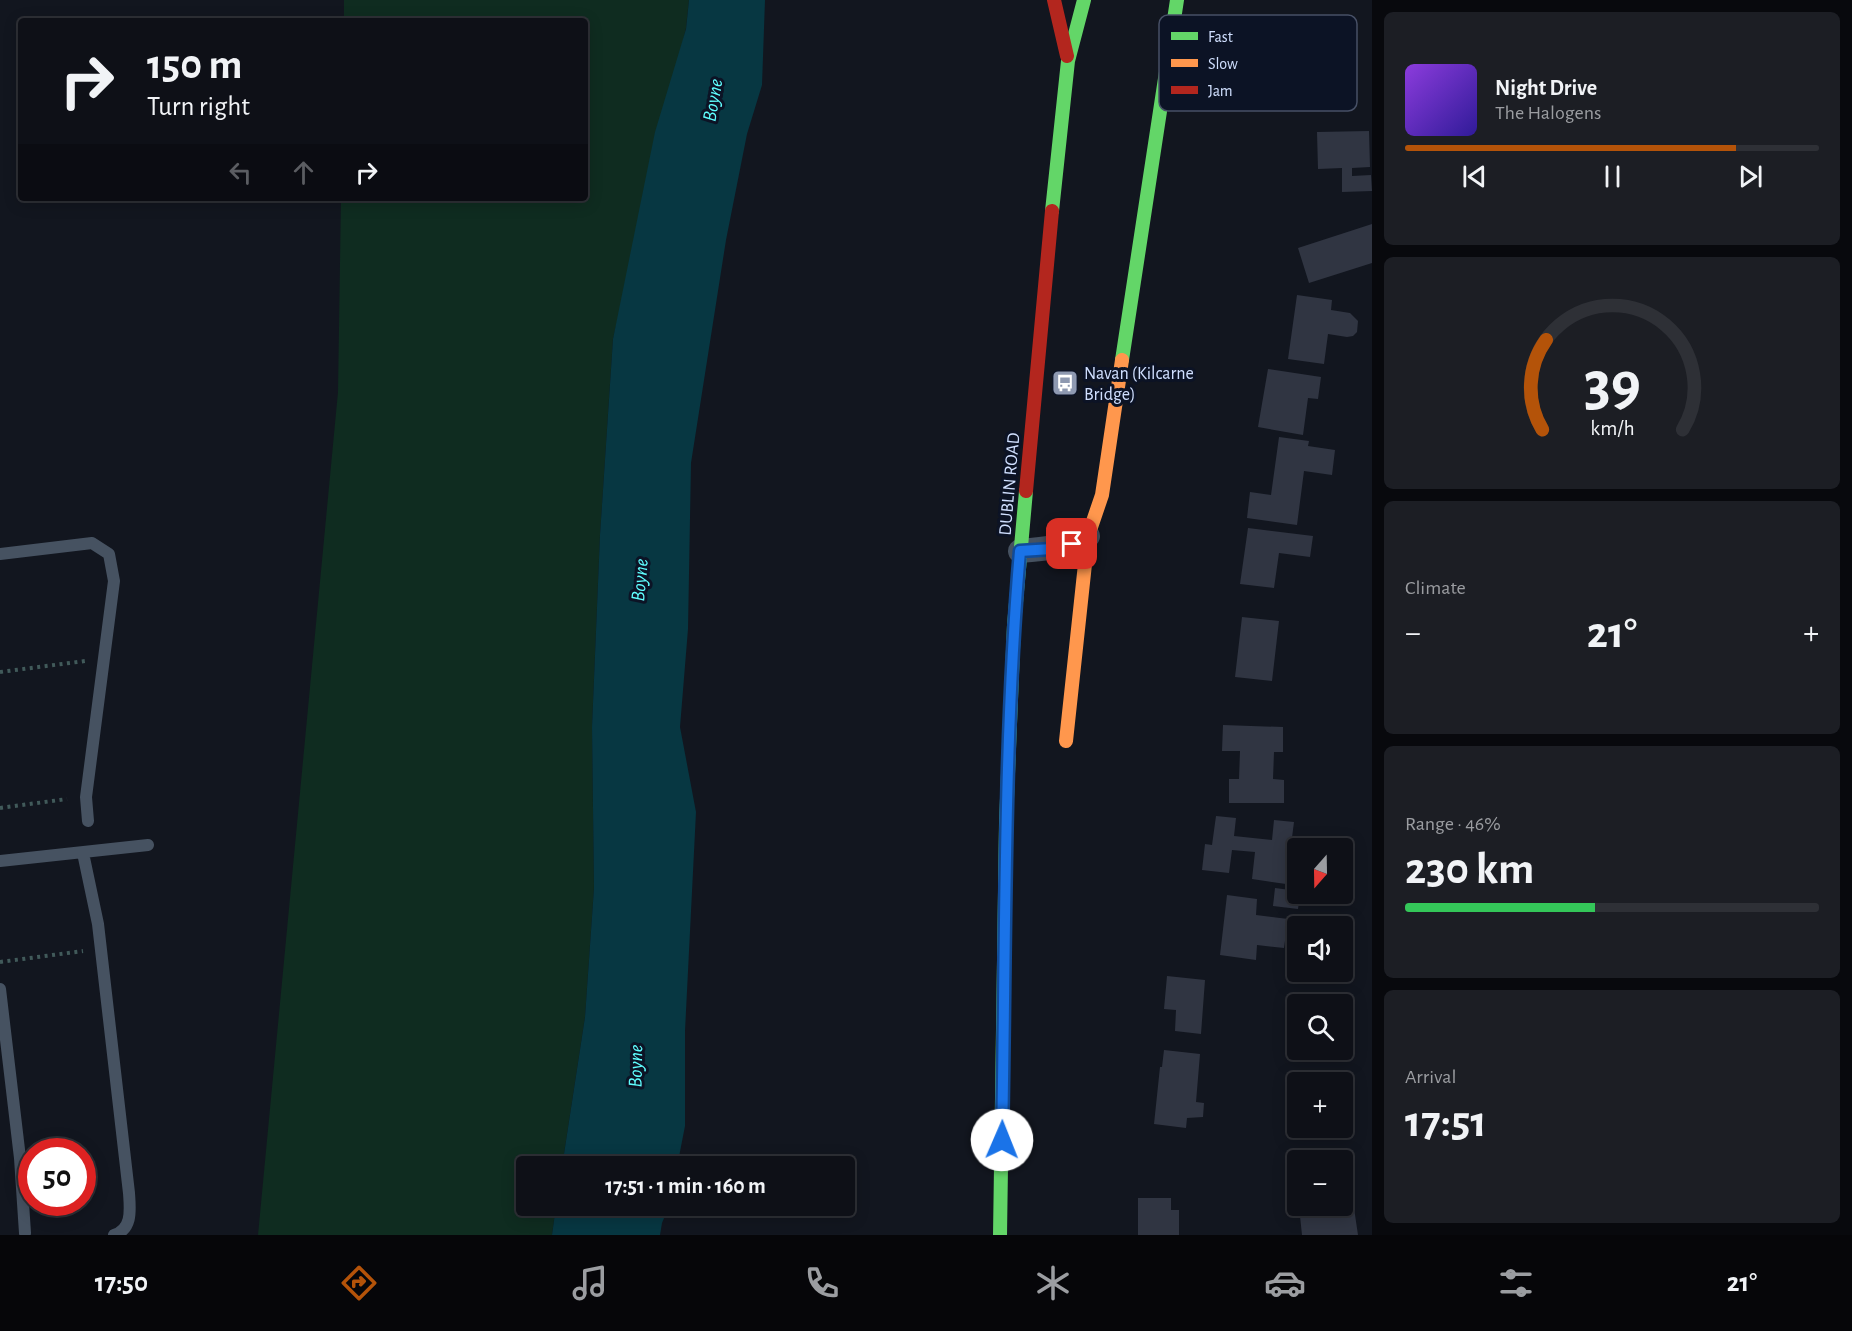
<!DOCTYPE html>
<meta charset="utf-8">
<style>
body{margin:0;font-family:"Alegreya Sans",sans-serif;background:#1c1e24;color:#f1f3f6;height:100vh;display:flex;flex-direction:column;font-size:22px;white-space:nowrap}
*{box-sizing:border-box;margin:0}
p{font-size:20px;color:#9b9da1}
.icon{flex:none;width:33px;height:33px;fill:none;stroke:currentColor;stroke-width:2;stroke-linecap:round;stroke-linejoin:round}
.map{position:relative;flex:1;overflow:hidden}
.panel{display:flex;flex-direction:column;gap:12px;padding:12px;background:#08090d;width:480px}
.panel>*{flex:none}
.banner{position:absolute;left:18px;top:18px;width:570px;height:183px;border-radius:6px;box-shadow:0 3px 15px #0003,0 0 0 2px #2e3036;background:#0e1017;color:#f1f3f6;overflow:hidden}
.needle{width:39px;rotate:200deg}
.controls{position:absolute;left:1287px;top:838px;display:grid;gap:12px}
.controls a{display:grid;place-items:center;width:66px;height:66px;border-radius:6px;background:#0e1017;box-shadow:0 3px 15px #0003,0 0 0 2px #2e3036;font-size:30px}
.speed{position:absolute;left:18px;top:1138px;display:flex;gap:12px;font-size:30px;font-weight:700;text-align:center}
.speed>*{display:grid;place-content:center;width:78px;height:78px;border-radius:50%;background:#0e1017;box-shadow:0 3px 15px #0003,0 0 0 2px #2e3036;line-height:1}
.speed .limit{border:9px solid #d22;background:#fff;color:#111}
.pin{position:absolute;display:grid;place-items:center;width:51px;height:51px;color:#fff;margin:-26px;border-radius:12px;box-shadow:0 3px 9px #0006}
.me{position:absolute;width:66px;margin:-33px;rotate:1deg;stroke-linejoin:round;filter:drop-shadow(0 0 4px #0008)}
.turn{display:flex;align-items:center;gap:21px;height:126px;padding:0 30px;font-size:27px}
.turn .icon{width:78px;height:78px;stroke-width:2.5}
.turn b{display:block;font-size:42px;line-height:51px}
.lanes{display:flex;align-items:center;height:57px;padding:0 30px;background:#0003;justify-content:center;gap:30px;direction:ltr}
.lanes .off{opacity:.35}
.big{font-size:45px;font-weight:700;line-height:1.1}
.panel .widget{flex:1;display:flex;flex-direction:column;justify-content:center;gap:9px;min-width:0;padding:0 21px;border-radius:9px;background:#1c1e24}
.panel .dial{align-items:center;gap:0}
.dial svg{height:156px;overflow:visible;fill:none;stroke:#2e3036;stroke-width:7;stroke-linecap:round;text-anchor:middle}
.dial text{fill:#f1f3f6;stroke:none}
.song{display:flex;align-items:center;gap:18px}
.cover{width:72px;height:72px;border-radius:9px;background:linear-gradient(135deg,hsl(270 70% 55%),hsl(250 70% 35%))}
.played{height:6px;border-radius:3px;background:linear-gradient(90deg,#b45309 80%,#2e3036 80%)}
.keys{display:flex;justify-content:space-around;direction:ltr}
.heat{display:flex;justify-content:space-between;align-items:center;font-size:33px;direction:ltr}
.charge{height:9px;border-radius:4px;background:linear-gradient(90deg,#34c759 46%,#2e3036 0)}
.trip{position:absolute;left:516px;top:1156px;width:339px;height:60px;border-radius:6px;background:#0e1017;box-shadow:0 3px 15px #0003,0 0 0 2px #2e3036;font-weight:700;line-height:60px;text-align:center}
.menu{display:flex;height:96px;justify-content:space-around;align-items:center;background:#060609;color:#9b9da1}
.menu .icon{width:42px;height:42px}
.menu .active{color:#b45309}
.menu b{font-size:27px;color:#f1f3f6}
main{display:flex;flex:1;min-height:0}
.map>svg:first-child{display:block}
</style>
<main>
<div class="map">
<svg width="1372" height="1235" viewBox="0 0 1372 1235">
<rect width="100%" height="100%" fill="#12161f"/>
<path fill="#0f2c20" d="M344,0H689L686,28L613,339L600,535L592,727L594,888L585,1017L562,1167H526V1206H556L552,1235H258L338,392L341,198H585V21H344Z"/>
<path fill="#073742" d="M689,0H765L762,85L747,134L726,240L691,463L688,629L680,727L696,812L685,1031V1126L677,1167H562L585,1017L594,888L592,727L600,535L613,339L655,132L686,29Z
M556,1206H669L662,1223L660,1235H552Z"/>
<path fill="#303542" d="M1369,131L1370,167L1352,168V176L1371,175L1372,191L1342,192V168L1318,169L1317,132Z
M1372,224V263L1309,283L1298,248Z
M1297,295L1332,300L1331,310L1350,313L1358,321L1357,332L1353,336L1347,337L1328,334L1324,364L1288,359Z
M1268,369L1321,377L1318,399L1308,398L1303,435L1258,427Z
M1279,437L1309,441L1308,446L1335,450L1332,475L1304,471L1297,525L1247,518L1250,492L1271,495Z
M1248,528L1313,536L1310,557L1279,553L1274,588L1240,584Z
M1242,617L1279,621L1272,681L1235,677Z
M1223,725L1283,727V752H1274L1273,779L1284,780V803H1229V779H1239L1240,751H1222Z
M1216,816L1236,818L1234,836L1272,840L1274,820L1294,822L1286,884L1252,879L1255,852L1232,850L1229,873L1202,870L1205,844L1212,845Z
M1275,888L1298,891V894H1300L1298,909L1273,906Z
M1227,895L1257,899L1256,915L1288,919L1284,948L1257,945L1256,960L1220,955Z
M1167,976L1205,980L1201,1034L1175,1031L1176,1010L1164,1009Z
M1164,1050L1200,1054L1196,1102L1204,1103L1203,1117L1187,1118L1186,1128L1154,1124L1160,1067H1162Z
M1138,1198H1171V1210H1179V1235H1138Z
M1354,1208L1358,1235H1302L1300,1216Z"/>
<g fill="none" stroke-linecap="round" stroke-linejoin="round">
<path stroke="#415a5a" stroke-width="4" stroke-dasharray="3 4.5" stroke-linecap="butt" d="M0,672L85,661
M0,808L67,799
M0,962L83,951"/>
<path stroke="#465261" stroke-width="12" d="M0,554L92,543L109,554L114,581L86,797L88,821
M83,853L98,924L129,1193C130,1209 133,1229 114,1235
M0,861L148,845
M0,989L20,1158L25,1233"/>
<path stroke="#465261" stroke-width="24" d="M1020,551C1045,549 1066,547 1088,536"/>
<path stroke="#63d668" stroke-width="14" d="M1052,211L1068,61L1084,0
M1122,360L1177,0
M1000,1235L1006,823L1014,625L1026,491"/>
<path stroke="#ff974d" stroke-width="14" d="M1066,741L1088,536L1102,495L1122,360"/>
<path stroke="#b3261e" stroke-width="14" d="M1054,0L1067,56
M1026,491L1052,211"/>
</g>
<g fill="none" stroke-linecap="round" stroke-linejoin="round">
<defs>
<path id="route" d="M1002,1140C1006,944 1003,747 1020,551L1052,549L1072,544"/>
</defs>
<use href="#route" stroke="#114b97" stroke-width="15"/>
<use href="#route" stroke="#1a73e8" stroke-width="10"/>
</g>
<defs>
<symbol id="bus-square" viewBox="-11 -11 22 22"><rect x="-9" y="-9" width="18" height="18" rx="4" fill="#8e99b1" stroke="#0c1325"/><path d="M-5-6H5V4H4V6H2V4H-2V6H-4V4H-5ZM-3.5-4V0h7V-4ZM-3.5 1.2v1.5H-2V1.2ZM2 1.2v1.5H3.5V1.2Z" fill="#fff"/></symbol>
</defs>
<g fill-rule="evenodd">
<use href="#bus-square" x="1050" y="368" width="30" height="30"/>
</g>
<g text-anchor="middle" stroke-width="6" stroke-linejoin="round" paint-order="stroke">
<g font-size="18" fill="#d1e0ff" stroke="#0c1325" text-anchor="start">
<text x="1084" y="379">Navan (Kilcarne<tspan x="1084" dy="21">Bridge)</tspan></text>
</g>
<g font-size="18" fill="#d1e0ff" stroke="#0c1325">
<text transform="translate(1009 484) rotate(-85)" y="6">DUBLIN ROAD</text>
</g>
<g font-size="20" font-style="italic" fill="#5ffeff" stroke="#0c1325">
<text transform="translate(712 100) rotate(-80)" y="7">Boyne</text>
<text transform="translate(639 580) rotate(-85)" y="7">Boyne</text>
<text transform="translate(635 1066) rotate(-89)" y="7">Boyne</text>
</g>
</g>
<rect x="1159" y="15" width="198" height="96" rx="9" fill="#0c1325" stroke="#475066" stroke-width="1.5"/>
<rect x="1171" y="32" width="27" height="8" fill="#63d668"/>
<rect x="1171" y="59" width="27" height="8" fill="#ff974d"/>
<rect x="1171" y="86" width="27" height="8" fill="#b3261e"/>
<g font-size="16" fill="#d1e0ff">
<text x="1208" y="42">Fast</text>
<text x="1208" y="69">Slow</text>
<text x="1208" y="96">Jam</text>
</g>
</svg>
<div class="controls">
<a><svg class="needle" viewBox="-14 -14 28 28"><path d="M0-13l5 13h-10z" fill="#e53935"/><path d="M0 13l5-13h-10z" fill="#9b9da1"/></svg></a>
<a><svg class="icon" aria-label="sound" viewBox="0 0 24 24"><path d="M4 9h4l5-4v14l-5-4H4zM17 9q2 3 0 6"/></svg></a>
<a><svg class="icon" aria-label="search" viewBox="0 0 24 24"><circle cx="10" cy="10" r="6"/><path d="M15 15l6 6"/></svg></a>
<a>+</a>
<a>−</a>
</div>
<div class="speed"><div class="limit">50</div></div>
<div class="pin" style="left:1072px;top:544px;background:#d93025"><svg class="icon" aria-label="arrive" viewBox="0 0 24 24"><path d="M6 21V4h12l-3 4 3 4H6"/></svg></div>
<svg class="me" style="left:1002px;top:1140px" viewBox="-20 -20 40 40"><circle r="19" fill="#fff"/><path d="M0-13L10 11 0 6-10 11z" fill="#1a73e8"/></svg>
<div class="trip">17:51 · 1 min · 160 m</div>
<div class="banner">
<div class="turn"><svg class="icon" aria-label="right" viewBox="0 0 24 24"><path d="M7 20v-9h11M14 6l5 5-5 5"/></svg><div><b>150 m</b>Turn right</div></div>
<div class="lanes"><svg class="icon off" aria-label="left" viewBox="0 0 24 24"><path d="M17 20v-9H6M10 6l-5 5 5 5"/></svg><svg class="icon off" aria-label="ahead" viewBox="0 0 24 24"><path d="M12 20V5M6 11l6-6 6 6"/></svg><svg class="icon" aria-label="right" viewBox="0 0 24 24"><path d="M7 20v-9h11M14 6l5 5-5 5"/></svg></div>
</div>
</div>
<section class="panel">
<div class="widget">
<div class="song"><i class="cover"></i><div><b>Night Drive</b><p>The Halogens</p></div></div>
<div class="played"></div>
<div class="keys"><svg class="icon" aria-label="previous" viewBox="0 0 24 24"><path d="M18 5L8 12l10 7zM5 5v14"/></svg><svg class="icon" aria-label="pause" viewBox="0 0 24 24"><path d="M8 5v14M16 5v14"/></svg><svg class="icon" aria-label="next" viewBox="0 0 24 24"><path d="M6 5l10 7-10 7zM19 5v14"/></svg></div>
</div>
<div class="widget dial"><svg viewBox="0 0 100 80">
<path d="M14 69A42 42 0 1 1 86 69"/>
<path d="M14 69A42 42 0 0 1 16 23" stroke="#b45309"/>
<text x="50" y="56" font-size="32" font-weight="700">39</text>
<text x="50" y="72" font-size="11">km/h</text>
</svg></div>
<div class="widget"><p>Climate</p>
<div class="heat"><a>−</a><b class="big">21°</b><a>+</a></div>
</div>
<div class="widget"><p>Range · 46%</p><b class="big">230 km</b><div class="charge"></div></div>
<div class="widget"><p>Arrival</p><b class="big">17:51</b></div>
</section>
</main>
<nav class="menu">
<b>17:50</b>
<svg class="icon active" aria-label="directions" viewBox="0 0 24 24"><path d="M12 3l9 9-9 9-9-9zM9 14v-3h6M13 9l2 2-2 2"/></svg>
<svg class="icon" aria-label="music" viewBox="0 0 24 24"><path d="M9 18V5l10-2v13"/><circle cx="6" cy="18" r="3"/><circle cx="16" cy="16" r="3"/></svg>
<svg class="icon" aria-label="phone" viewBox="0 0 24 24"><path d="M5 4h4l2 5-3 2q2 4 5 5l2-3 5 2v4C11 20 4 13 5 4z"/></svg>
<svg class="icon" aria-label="climate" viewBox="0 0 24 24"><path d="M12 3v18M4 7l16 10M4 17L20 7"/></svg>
<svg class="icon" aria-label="car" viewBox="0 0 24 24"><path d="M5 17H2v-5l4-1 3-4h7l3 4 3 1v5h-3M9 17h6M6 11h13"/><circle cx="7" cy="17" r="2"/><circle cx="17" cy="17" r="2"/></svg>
<svg class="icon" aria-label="filters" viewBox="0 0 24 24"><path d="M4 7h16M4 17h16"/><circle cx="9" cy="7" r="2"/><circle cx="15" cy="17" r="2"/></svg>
<b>21°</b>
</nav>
